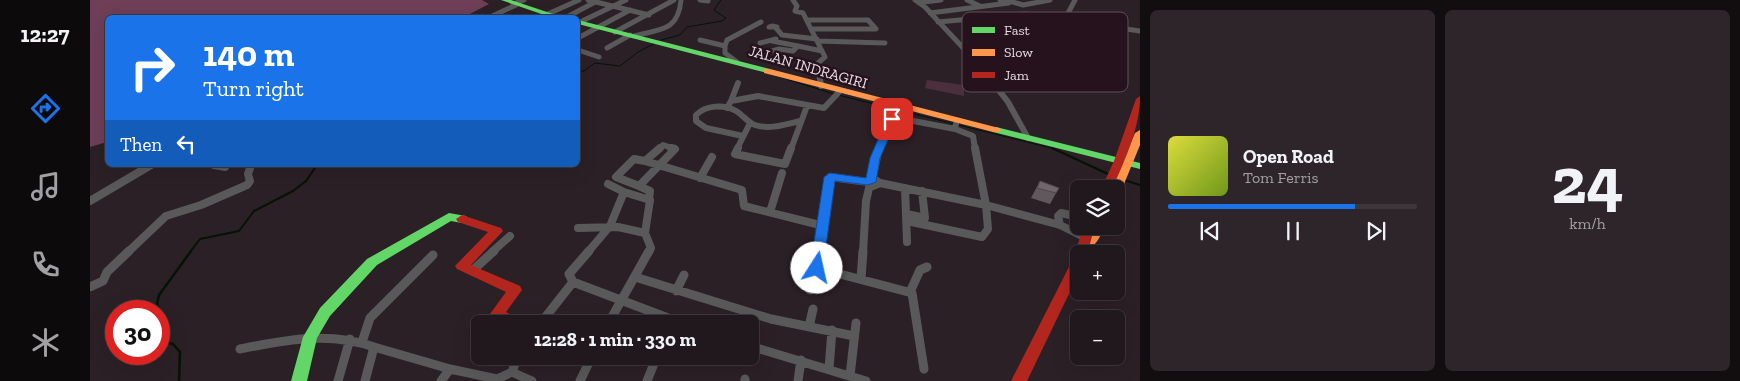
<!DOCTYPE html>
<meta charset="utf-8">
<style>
body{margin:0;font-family:"Zilla Slab",serif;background:#2d2529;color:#f1f3f6;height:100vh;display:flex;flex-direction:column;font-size:19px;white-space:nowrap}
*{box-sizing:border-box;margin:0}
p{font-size:16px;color:#a2a0a3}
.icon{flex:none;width:28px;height:28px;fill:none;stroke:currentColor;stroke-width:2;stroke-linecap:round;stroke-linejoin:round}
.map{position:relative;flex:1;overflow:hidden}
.sheet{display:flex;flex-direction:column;gap:10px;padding:10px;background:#120d0f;width:600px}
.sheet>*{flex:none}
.hud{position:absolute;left:15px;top:15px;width:475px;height:152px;border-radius:8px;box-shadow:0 5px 20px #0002,0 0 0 1px #3d373b;background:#1a73e8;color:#fff;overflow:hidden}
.controls{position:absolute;left:980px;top:180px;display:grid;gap:10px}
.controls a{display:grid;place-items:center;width:55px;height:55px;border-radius:8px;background:#20181c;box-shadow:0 5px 20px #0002,0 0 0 1px #3d373b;font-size:25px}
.speed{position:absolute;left:15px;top:300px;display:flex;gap:10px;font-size:25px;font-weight:700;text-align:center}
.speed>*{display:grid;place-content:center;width:65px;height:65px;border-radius:50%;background:#20181c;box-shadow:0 5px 20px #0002,0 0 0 1px #3d373b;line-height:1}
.speed .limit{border:8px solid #d22;background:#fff;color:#111}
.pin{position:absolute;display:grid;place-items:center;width:42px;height:42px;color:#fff;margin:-21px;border-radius:10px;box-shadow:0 2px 8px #0006}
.me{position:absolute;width:55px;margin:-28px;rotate:10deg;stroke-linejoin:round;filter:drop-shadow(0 0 4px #0008)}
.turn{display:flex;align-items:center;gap:18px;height:105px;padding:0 15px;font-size:22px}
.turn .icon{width:65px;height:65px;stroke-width:2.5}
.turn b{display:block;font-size:35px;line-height:42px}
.then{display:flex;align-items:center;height:48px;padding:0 15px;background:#0003;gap:10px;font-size:19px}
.sheet .tile{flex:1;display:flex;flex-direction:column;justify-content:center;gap:8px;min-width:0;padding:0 18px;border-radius:8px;background:#2d2529}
.sheet .dial{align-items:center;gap:0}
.dial b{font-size:65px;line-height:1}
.song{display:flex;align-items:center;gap:15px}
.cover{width:60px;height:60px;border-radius:8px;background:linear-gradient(135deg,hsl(60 70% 55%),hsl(80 70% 35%))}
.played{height:5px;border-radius:2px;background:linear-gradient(90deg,#1a73e8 75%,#3d373b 75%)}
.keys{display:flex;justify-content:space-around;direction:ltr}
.sheet .tiles{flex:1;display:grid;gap:10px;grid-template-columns:repeat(2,1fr)}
.trip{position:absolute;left:381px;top:315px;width:288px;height:50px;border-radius:8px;background:#20181c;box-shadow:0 5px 20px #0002,0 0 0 1px #3d373b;font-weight:700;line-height:50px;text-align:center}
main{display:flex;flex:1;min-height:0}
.menu{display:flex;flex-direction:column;width:90px;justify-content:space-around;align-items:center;background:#0d0a0b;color:#a2a0a3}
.menu .icon{width:35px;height:35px}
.menu .on{color:#1a73e8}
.menu b{font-size:22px;color:#f1f3f6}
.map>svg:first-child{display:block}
</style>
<main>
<nav class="menu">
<b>12:27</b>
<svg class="icon on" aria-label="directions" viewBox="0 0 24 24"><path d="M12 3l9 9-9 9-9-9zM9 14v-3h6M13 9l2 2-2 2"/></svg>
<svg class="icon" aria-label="music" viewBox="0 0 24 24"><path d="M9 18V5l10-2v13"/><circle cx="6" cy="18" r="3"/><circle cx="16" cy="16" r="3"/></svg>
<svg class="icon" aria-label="phone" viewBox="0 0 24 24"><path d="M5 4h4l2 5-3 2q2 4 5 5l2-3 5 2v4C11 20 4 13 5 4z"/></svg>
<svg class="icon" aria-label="climate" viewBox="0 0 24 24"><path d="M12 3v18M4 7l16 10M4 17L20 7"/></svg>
</nav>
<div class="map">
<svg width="1050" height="381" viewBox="0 0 1050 381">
<rect width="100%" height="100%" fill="#2b2026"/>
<path fill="#4b2f3d" d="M837,80L874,85V96L835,88Z"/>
<path fill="#6e3f57" d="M0,0H392L399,4L372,18H18L17,142L0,147Z"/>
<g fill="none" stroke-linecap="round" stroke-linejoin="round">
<path stroke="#041305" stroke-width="1" d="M571,40L590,35L597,27L632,21L636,18L624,10L631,0
M667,70L744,94
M488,71H494L505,63L530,66L548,52L567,42
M748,95L965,149"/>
<path stroke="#041305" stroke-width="2" d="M962,148L1018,174
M1034,180L1050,185
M100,252L110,239L149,231L164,211L203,191L216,181L227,165"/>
<path stroke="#041305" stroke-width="2.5" d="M69,328L74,319L67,304L69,295L101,251
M69,340L83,344L90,352L89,381"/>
<path stroke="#5a5959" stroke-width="5" d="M498,0L559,15
M610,0L618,1
M703,0L707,6L705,11L713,13L735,57L728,63V66
M825,0L835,7L890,66
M829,0L833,2L851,0
M877,0L890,6
M916,0L933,5L960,0
M423,4L434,0
M840,13L919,3L910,0
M973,17L971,16L977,15L985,0
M398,18L426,5
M449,18L489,0
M475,18L507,1
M717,20H778L786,29H722
M848,22L935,14L1050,31
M488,23L536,0
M682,26L687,27H679Z
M686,28L692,35L727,39
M525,32L584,0
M544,36C570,29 588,32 591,0
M488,38L540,10
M610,40L635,46V53L647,62
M728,41L795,43
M670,43L686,39
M635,46L637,40L671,22
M708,46L732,51
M517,48L540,35
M488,50L509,57
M671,54L689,49L703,51L708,46L682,41"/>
<path stroke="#5a5959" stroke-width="6" d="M728,65L731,86
M889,65L918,102L938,138
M641,101L648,83
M637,108L641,101L668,96L734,108L750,91
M865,129L883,136L885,149
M653,136L616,128L606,121V115C616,105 634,104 646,111C653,115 657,122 665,125C680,130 696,124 711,121
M569,149L573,145L585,149
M647,149L660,123
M701,149L717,106
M789,149L800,120L813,119L865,129L866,124"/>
<path stroke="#5a5959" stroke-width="8" d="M570,148L555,161L544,159L526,177L549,186L585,149L581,148
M648,148L645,154L695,164L701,148
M555,161L652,190L654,206L734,226L740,177L778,182
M124,165L135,167
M610,178L622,157
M782,179L789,148
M785,180L790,183L783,186L778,182Z
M790,183L896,205L885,148
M518,184L534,192L560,200L555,233L561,248L559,252
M549,186L560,191L559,199
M815,188L817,242
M0,201L61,165
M680,212L692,173
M817,214L835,218L832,191
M817,221L892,237L898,229L896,205L970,225L994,237
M970,225L968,216L971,213L989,217
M488,228L528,227L555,233
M38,252L76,216L111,205L157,185L160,181L158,174L161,165
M402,252L420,236
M498,252L520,226L534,192
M730,252L734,226
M773,252L776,201L780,184"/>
<path stroke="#5a5959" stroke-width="9" d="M730,251L727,268L822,293L834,369
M382,271L404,251
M545,277L681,319L764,336
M771,279L773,251
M483,282L479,274L499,251
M0,287L13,281L17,272L39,251
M720,290L727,268
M586,291L594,275
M820,292L830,270L837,267
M450,324L483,282L594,324
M518,324L559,251
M719,327L723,309
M272,342L280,318L343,255
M660,346L776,381
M150,349C196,340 239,331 284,347
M428,356L422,372L442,381
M739,369L742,330
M760,376L766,323
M655,379V381
M248,381L260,339
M275,381L284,347L360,369L407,379L422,372
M351,381L360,369
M490,381L502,356
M557,381L567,356
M708,381L711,360"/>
<path fill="#63d668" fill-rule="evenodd" d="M411,0H421L475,18H463Z
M488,20L680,69L681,71L677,73L488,24Z
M906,127L1050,163V169L903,132L901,130L903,128Z
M359,213L376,216L378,219L372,223L361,221L287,265L240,316L227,338L217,381H201L213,337L230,308L277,259Z"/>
<path fill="#ff974d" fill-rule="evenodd" d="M674,69H680L909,128L911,130L909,132H903L674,73Z
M1050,130V145L1032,189L1026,192V189H1021L1045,133Z
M1003,226H1015C1010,236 1005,252 991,248L989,245L997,237Z"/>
<path fill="#b3261e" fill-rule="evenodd" d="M1050,96C1050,128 1035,160 1022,189H1011L1024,161L1046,99Z
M372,215L411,228L413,231L381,265L430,286L432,290L416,312L431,320L433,324C421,324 406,326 400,314L416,292L367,269L365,266L398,232L368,222L366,219Z
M993,226H1005L997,254H989V273L937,381H921L985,255Z"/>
</g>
<path fill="#60585c" d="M990,68L1032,77L1022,92L996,85L998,82L985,77Z
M950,181L969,188L960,204L941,198Z"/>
<path fill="#4e474b" d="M1032,77L1027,86L1022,92L1027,83Z"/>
<path fill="#70666b" stroke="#4e474b" d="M950,181L969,188L966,193L947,188Z"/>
<path fill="#1a73e8" stroke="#114b97" d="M802,116L807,119L790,158L786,182L778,185L745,181L733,268L727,273L722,271L720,268L734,177L740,173L776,178L780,158L797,119Z"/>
<g text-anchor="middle" stroke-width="5" stroke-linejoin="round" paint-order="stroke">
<g font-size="15" fill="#e9dbe1" stroke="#26121c">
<text transform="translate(718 67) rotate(16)" y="5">JALAN INDRAGIRI</text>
</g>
</g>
<rect x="872" y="12" width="166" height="80" rx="8" fill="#26121c" stroke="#604e57" stroke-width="1"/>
<rect x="882" y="27" width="23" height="6" fill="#63d668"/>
<rect x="882" y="49" width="23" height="7" fill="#ff974d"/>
<rect x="882" y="72" width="23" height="6" fill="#b3261e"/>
<g font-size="14" fill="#e9dbe1">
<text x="914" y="35">Fast</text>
<text x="914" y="57">Slow</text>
<text x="914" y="80">Jam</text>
</g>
</svg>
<div class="controls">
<a><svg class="icon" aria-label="layers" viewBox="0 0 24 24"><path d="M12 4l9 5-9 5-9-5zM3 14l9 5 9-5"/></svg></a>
<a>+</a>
<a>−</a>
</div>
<div class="speed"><div class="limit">30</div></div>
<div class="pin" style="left:802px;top:119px;background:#d93025"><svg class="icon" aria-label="arrive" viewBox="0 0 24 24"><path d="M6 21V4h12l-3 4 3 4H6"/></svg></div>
<svg class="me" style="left:727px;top:268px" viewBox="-20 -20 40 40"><circle r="19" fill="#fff"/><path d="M0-13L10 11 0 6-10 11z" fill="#1a73e8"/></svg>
<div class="trip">12:28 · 1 min · 330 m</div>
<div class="hud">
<div class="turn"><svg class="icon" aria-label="right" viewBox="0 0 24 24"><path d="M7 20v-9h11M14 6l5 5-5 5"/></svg><div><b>140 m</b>Turn right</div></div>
<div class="then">Then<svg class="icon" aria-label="left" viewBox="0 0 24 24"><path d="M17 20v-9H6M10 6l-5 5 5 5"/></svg></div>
</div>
</div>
<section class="sheet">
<div class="tiles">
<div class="tile">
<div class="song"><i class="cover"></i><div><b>Open Road</b><p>Tom Ferris</p></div></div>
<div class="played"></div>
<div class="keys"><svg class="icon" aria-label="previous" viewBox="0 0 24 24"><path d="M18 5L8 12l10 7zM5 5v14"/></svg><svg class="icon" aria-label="pause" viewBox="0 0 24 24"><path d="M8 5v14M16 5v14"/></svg><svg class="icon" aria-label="next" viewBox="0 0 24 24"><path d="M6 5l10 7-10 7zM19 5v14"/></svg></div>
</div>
<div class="tile dial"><b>24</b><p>km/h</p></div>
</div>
</section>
</main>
